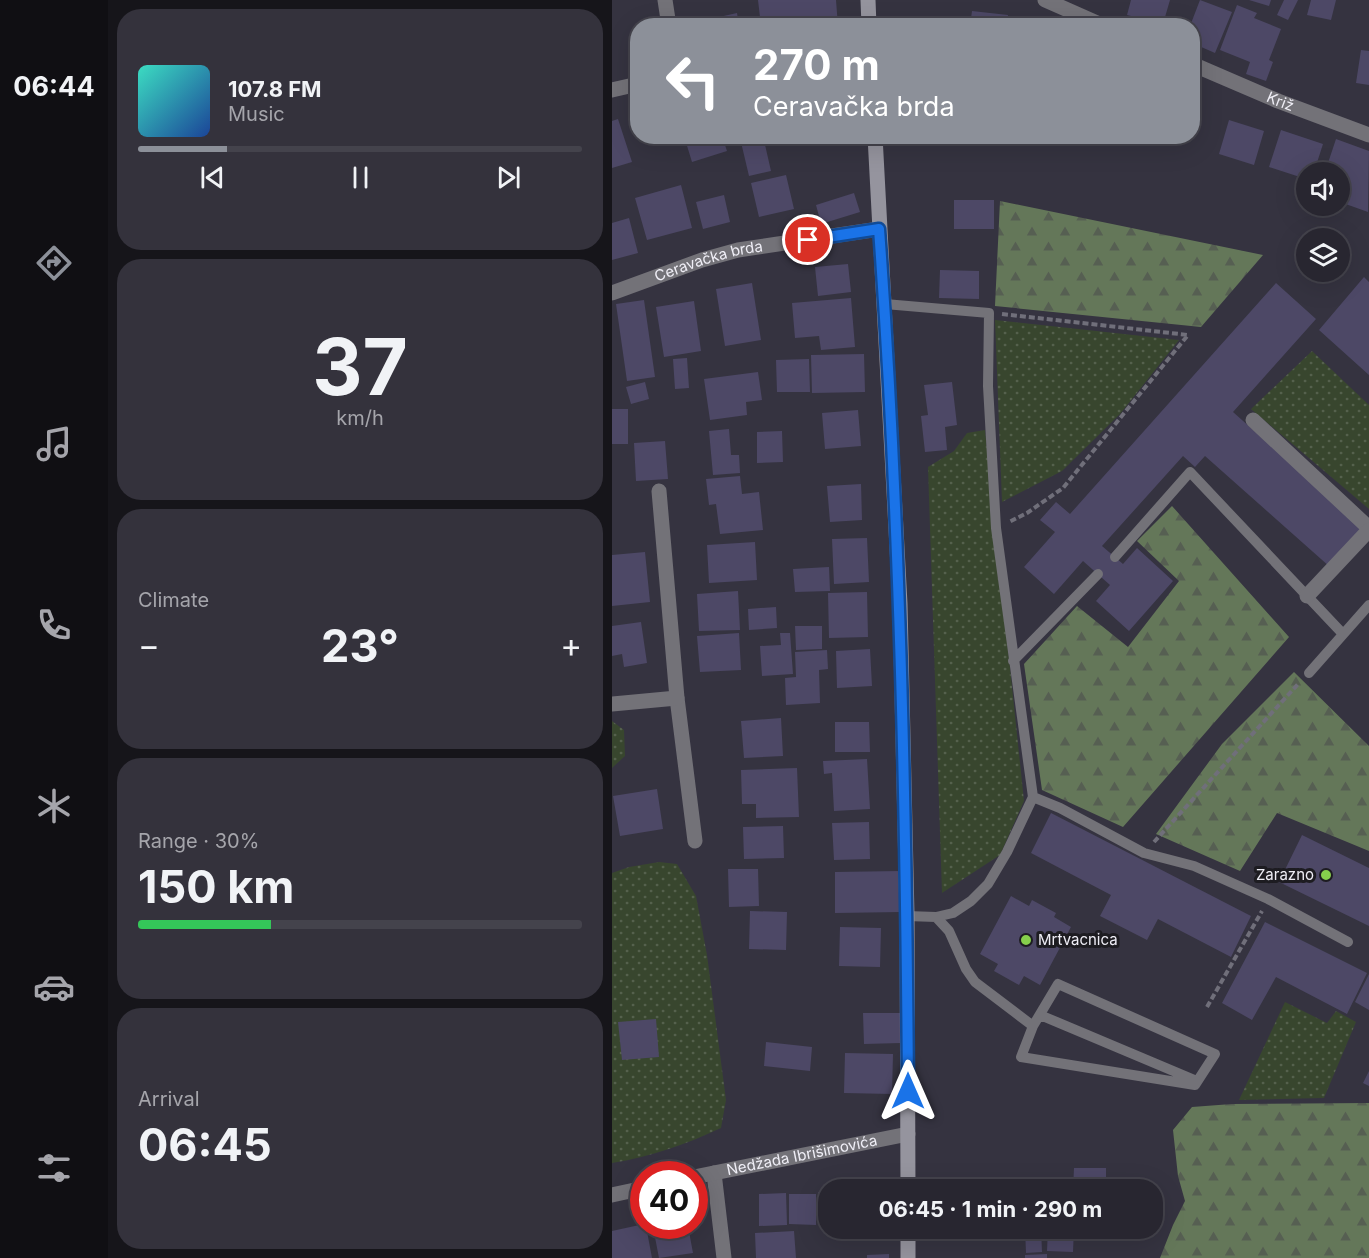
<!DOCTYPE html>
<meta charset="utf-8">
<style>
body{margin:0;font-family:Inter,sans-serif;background:#34323c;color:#f1f3f6;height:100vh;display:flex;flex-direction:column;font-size:22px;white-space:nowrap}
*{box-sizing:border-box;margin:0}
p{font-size:20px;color:#a5a5ab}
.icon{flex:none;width:33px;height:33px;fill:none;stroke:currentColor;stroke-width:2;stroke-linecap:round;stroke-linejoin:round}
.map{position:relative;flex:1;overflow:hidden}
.drawer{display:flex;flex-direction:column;gap:9px;padding:9px;background:#16151a;width:504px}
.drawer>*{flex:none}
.banner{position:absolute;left:18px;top:18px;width:570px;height:126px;border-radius:24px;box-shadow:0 6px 24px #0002,0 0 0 2px #44434c;background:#8c9099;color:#fff;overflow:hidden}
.tools{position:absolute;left:684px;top:162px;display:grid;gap:12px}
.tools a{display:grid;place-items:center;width:54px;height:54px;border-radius:50%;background:#282630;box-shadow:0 6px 24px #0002,0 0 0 2px #44434c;font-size:30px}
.speed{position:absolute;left:18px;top:1161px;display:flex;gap:12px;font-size:30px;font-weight:700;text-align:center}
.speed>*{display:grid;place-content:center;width:78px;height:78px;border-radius:50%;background:#282630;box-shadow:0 6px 24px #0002,0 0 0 2px #44434c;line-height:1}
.speed .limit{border:9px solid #d22;background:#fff;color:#111}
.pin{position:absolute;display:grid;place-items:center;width:51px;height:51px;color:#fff;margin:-26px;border:3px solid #fff;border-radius:50%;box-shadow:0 2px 6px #0007}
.me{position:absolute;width:66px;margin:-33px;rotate:0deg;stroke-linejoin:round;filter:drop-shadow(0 0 4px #0008)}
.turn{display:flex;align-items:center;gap:21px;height:126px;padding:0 24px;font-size:27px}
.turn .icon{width:78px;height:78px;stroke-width:2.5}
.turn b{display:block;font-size:42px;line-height:51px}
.big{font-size:45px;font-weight:700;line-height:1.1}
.drawer .tile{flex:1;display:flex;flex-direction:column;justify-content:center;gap:9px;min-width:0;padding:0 21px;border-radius:24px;background:#34323c}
.drawer .dial{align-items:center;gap:0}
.dial b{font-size:78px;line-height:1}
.song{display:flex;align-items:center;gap:18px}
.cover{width:72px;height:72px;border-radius:9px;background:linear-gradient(135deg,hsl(170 70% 55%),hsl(220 70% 35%))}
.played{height:6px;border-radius:3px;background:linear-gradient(90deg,#8c9099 20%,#44434c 20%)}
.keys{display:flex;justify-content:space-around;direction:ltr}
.heat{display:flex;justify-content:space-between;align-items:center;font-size:33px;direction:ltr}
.charge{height:9px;border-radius:4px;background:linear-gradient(90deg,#34c759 30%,#44434c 0)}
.trip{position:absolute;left:206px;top:1179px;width:345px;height:60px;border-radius:24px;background:#282630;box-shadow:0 6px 24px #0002,0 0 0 2px #44434c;font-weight:700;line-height:60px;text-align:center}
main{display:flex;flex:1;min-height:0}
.dock{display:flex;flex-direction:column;width:108px;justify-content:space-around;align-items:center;background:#100f13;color:#a5a5ab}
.dock .icon{width:42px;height:42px}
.dock .active{color:#8c9099}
.dock b{font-size:27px;color:#f1f3f6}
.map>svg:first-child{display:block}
</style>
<main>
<nav class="dock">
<b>06:44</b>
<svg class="icon active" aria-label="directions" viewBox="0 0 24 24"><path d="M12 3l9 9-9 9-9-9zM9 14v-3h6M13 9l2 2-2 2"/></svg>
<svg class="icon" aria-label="music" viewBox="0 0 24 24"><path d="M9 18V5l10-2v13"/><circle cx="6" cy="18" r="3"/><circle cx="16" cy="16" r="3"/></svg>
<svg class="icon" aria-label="phone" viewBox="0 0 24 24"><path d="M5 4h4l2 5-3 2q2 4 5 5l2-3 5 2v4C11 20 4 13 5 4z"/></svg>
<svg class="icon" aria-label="climate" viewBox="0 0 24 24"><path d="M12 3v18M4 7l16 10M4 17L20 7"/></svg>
<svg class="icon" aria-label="car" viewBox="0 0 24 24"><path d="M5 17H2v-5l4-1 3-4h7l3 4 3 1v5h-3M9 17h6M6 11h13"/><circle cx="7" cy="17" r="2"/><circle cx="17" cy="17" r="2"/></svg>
<svg class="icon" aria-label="filters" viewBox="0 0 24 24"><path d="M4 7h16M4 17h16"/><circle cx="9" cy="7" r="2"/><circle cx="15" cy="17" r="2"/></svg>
</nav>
<section class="drawer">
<div class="tile">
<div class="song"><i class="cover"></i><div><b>107.8 FM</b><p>Music</p></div></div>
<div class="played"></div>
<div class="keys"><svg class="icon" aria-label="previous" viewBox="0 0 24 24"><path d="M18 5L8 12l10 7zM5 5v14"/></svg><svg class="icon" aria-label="pause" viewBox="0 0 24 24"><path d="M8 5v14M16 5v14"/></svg><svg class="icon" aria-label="next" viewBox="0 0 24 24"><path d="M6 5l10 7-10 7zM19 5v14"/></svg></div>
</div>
<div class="tile dial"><b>37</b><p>km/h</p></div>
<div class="tile"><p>Climate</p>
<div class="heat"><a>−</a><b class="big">23°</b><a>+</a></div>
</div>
<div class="tile"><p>Range · 30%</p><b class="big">150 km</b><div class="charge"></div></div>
<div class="tile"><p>Arrival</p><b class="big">06:45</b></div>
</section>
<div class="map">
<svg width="757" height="1258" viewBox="0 0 757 1258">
<defs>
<pattern id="grass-dots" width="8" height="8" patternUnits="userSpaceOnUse" patternTransform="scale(1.5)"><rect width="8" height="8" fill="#38462e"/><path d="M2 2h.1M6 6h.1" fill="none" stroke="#55614d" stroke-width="1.8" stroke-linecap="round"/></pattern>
<pattern id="forest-firs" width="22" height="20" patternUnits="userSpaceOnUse" patternTransform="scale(1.5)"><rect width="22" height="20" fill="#647759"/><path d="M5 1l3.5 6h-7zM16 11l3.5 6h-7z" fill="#565f52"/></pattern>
</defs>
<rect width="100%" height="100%" fill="#353340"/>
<path fill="url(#grass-dots)" d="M383,320L567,340L508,414L450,471L390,502Z
M700,351L757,405V509L639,409Z
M373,430L412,801L388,855L330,893L316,467L342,451L355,433Z
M0,721L12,730L13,756L0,768Z
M47,862L65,864L84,896L95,955L114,1100L109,1128C75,1144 38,1157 0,1163V873L17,867Z
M673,1002L715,1023L724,1011L744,1022L712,1098L627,1100Z"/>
<path fill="url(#forest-firs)" d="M388,201L651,255L589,327L383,306Z
M560,506L677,637L511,827L430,790L412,664L465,606L516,647L567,581L525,541Z
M682,672L757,746V851L665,813L628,871L544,834L610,744Z
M757,1103V1258H548L561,1225L573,1201L566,1176L561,1130L580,1107L620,1104Z"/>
<path fill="#4d4866" d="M146,0H224L226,26H149Z
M519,0H558L551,24L515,15Z
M588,0L620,12L603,53L580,43V26H578Z
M637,0H659L657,6Z
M672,0H686L676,20L665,15Z
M699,0H724L719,20L695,15Z
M625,5L645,13L642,18L669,29L657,60L661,62L654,81L634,74L638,62L608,50Z
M360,11L396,15L395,26H358Z
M125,13L127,26H76V24Z
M749,50L757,51V85L744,83Z
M6,119L20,162L0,168V121Z
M617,120L652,131L642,165L607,154Z
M669,130L711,144L702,172H694V179L657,167Z
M72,136H110L115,151L80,162Z
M134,136H151L159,171L137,176L128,138Z
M724,139L757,151L756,212L728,202V172H713Z
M174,175L182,209L147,217L139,183Z
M69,185L80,228L35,240L23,198Z
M242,193L248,212L209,224L204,205Z
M112,195L118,222L91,229L84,202Z
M342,200H382V229H342Z
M17,218L26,253L0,260V223Z
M236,264L239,292L206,296L203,267Z
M328,270L367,271V299L327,298Z
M752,277L757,282V375L707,330Z
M140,283L149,340L113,346L104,289Z
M664,283L704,319L621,412L752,529L718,567L593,456L583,467L571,456L490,546L511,564L525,548L561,581L517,631L484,601L498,585L471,561L442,594L412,567L443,532L428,520L444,502L458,514Z
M239,298L243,347L209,350L207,336L183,338L180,303Z
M32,300L43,377L15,381L4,304Z
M82,301L89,351L52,357L44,307Z
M252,354L253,392L200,393L199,355Z
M75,358L77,388L63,389L61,359Z
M197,359L198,392H165L164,360Z
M146,372L150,400L134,402L135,415L98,420L92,379Z
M33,382L37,399L19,404L14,387Z
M340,382L345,425L333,427L335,450L313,452L309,416L316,415L312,385Z
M0,409H16V444H0Z
M246,410L249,446L213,449L210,413Z
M117,429L119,455H127L128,473L101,475L97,431Z
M170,431L171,462L145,463V432Z
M53,441L56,479L24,481L22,443Z
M128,476L130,494L147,492L151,530L108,534L104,504L97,505L94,479Z
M249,484L250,520L218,522L215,486Z
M255,538L257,582L222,584L220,539Z
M143,542L145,580L97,583L95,545Z
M33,552L38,602L0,606V555Z
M217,567L218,591L183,592L181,569Z
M126,591L128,630L87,631L85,594Z
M255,592L256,637L217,638L216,593Z
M164,607L165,628L137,630L136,609Z
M29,622L35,663L12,667L10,654L0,656V626Z
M183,626H210V649L184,650Z
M127,633L129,670L88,672L85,636Z
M168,633H178L181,674L150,676L148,646L169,645Z
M258,649L260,686L225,688L224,651Z
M215,650L216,669L207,670L208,703L174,705L173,678L184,677L183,652Z
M169,718L171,756L132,758L129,721Z
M223,722H257L258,752H223Z
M255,759L258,809L222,811L220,773L212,774L211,761Z
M185,768L187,817L144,818V804H130L129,770Z
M45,789L51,829L8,836L1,796Z
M439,813L639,916L619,957L546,919L535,940L488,916L499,895L419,853Z
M257,822L258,859L222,860L220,823Z
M171,826L172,858L132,859L131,827Z
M690,835L757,868V926L667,882Z
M116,869H146L147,906L117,907Z
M289,871V912L223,913V872Z
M399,896L417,906L420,900L444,913L442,917L459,927L428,985L412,976L407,985L382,971L386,964L368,954Z
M138,911L175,912L174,950L137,949Z
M653,922L755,973L735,1014L664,977L640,1020L610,1003Z
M228,927L269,928L268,967L227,966Z
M757,974V1010L743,1002Z
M251,1013H288L289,1043L252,1044Z
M44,1019L47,1057L10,1060L6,1022Z
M154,1042L200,1047L198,1071L152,1066Z
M233,1053L281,1054L280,1094L232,1093Z
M757,1071V1086L751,1083Z
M462,1168H494V1190H461Z
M415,1177V1190H373V1178Z
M206,1192L216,1193V1220L206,1219Z
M174,1193L175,1225L147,1226V1194Z
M177,1194H204V1225L177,1224Z
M32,1224L34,1226L40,1258H0V1231Z
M49,1226H76L81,1253L47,1258L41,1227Z
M227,1228H264V1238H227Z
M429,1228L430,1252L414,1253L413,1229Z
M436,1228H462L461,1252L435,1251Z
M182,1231L184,1258H144L143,1233Z
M277,1254V1258H255V1255Z
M435,1254V1258H413V1255Z"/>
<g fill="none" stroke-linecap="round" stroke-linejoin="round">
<path stroke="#706f7a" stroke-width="4" stroke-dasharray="6 3" stroke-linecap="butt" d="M390,314L576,335L451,488L415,513L397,522
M542,842L687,683
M595,1007L650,911"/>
<path stroke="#737278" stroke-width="10" d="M273,304L377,313L376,386L384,528L421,797L395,852L376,884L359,901L341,913L324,917
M503,557L578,472L731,634
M401,661L486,574
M697,673L757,605
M421,797L448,808L532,853L582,866L656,899L736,942
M295,916L324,917L337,931L354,969L363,982L421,1026L409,1057L583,1085L603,1054L446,984L421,1026
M428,1015L585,1081"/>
<g stroke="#737278" stroke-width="15">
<path d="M53,0L57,26"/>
<path d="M433,0L492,26"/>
<path id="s1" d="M580,64L666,101L757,135"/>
<path d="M0,90L26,84"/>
<path id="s2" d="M0,293L90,260L126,250L267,229"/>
<path d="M641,420L757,528"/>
<path d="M695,596L757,530"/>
<path d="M65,698L83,841"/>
<path d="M0,704L65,698L47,491"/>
<path d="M102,1173L112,1258"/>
<path id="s3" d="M82,1177L296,1134"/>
<path d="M0,1195L32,1188"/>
</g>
<path stroke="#95949e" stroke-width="15" d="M256,0L257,26
M263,136L288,604L295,916L296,1190
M296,1228V1258"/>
</g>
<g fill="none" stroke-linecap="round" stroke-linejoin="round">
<defs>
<path id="route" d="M196,240L267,229C288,516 294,803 296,1091"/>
</defs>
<use href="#route" stroke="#114b97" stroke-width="15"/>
<use href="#route" stroke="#1a73e8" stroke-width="10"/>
</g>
<g fill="#86cf4c" stroke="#1d1c21" stroke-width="2">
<circle cx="714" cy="875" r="6"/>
<circle cx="414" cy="940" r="6"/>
</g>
<g text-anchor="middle" stroke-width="6" stroke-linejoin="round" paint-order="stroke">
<g font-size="15" fill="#efeef6" stroke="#1d1c21">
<text dy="5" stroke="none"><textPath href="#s1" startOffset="96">Križ</textPath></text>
<text dy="5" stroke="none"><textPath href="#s2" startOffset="102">Ceravačka brda</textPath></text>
<text dy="5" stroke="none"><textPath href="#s3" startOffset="110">Nedžada Ibrišimovića</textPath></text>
</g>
<g font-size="15" fill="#efeef6" stroke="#1d1c21" text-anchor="end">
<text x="702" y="880">Zarazno</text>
<text x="426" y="945" text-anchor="start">Mrtvacnica</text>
</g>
</g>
</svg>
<div class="tools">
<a><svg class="icon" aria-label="sound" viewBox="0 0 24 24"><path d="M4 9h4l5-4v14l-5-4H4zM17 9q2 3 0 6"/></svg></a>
<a><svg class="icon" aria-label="layers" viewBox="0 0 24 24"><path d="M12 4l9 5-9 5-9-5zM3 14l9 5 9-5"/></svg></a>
</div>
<div class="speed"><div class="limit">40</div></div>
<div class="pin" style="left:196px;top:240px;background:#d93025"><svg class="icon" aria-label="arrive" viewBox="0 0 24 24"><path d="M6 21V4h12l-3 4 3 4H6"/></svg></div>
<svg class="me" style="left:296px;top:1091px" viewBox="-20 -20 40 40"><path d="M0-17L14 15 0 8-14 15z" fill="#1a73e8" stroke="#fff" stroke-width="4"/></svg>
<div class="trip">06:45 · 1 min · 290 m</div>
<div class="banner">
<div class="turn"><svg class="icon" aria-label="left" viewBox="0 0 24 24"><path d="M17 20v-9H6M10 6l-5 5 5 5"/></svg><div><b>270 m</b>Ceravačka brda</div></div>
</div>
</div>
</main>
